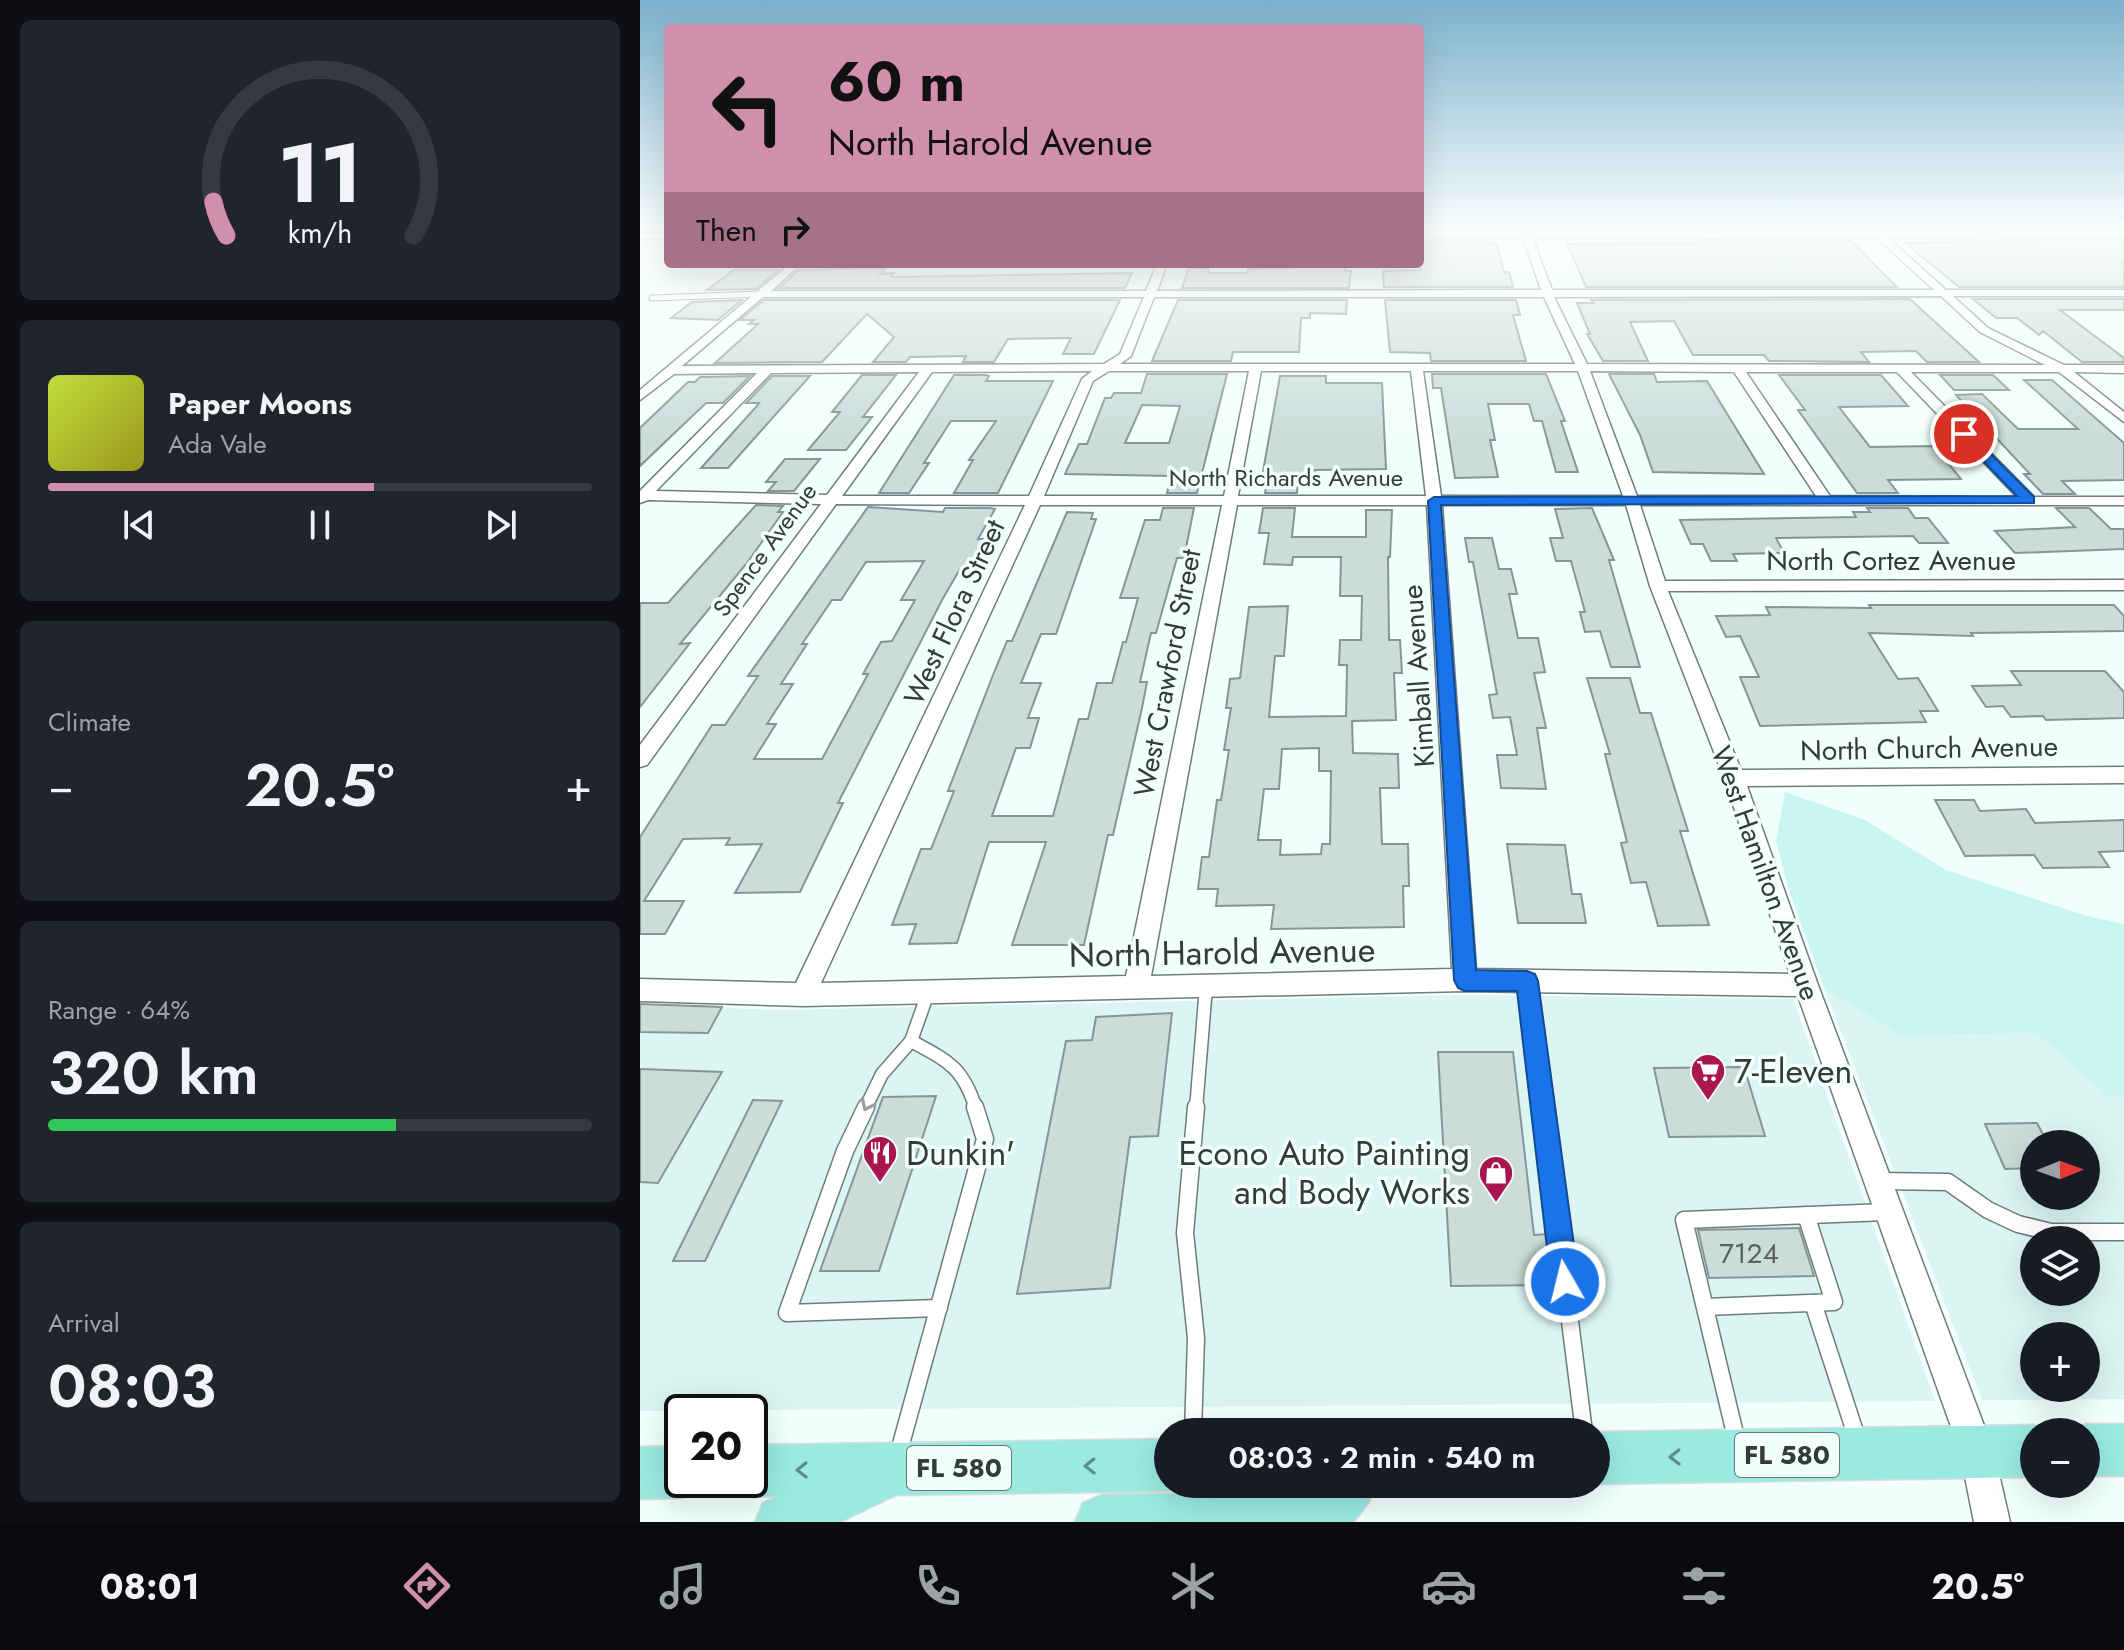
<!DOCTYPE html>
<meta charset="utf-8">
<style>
body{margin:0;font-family:Jost,sans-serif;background:#20242c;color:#f1f3f6;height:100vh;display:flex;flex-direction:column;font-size:30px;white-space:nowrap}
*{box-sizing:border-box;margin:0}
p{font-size:26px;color:#9ea1a6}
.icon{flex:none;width:44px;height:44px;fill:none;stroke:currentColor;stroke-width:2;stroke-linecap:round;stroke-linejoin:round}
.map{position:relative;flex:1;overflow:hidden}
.details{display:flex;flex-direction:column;gap:20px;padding:20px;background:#0d0f14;width:640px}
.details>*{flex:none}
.top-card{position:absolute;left:24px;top:24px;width:760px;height:244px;border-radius:8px;box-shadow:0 8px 32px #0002;background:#d08fab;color:#111;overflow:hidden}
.needle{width:52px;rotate:89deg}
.controls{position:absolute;left:1380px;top:1130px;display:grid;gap:16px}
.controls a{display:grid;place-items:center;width:80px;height:80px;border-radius:50%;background:#171b24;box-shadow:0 8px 32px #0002;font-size:40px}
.speed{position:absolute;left:24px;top:1394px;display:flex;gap:16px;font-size:40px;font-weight:700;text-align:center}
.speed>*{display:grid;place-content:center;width:104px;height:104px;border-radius:50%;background:#171b24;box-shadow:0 8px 32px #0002;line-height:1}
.speed .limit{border:4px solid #111;border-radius:12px;background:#fff;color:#111}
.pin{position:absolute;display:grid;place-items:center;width:68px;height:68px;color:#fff;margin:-34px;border:4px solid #fff;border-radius:50%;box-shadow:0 2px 8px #0007}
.me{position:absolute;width:88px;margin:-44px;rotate:352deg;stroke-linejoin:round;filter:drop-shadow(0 0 6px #0008)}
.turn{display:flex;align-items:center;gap:28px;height:168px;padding:0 32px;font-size:36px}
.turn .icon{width:104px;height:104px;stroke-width:2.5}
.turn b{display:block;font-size:56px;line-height:68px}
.then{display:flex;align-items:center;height:76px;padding:0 32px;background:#0003;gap:16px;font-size:30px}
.big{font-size:60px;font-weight:600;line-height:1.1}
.details .card{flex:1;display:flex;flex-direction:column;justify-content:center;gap:12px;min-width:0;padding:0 28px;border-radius:12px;background:#20242c}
.details .dial{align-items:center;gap:0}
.dial svg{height:208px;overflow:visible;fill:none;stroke:#363941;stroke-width:7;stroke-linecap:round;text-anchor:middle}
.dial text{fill:#f1f3f6;stroke:none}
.song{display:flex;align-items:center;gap:24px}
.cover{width:96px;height:96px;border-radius:12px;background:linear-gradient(135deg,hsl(70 70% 55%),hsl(60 70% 35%))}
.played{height:8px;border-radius:4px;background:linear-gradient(90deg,#d08fab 60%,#363941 60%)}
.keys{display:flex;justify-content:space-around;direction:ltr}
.heat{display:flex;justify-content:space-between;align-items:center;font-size:44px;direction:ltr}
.charge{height:12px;border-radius:6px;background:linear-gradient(90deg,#34c759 64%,#363941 0)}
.trip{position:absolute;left:514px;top:1418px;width:456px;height:80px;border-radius:40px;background:#171b24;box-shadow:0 8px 32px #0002;font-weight:600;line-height:80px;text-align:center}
.tabs{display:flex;height:128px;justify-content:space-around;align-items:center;background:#090b0e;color:#9ea1a6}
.tabs .icon{width:56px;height:56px}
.tabs .current{color:#d08fab}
.tabs b{font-size:36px;color:#f1f3f6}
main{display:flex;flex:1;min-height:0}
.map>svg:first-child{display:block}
</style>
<main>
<section class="details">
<div class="card dial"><svg viewBox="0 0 100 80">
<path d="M14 69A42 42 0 1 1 86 69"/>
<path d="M14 69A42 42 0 0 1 9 56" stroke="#d08fab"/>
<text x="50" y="56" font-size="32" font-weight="700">11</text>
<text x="50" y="72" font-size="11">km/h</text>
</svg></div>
<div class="card">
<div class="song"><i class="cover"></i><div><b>Paper Moons</b><p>Ada Vale</p></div></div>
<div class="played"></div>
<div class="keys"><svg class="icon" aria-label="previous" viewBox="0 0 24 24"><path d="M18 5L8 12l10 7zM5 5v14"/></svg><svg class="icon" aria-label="pause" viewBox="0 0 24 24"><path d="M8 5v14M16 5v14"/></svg><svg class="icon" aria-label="next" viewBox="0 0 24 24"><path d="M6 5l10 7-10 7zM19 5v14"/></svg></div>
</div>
<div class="card"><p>Climate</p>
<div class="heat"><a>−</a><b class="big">20.5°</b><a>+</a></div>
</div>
<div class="card"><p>Range · 64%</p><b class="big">320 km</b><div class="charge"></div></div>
<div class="card"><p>Arrival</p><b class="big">08:03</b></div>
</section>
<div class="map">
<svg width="1484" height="1522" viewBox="0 0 1484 1522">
<rect width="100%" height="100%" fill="#f1fffd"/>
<path fill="#dbf5f1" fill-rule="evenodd" d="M1184,987L1261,1036L1396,1033L1469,1097L1484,1096V1399L1342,1400ZM1394,1144H1446V1196H1394ZM1394,1240H1446V1292H1394ZM1394,1336H1446V1388H1394Z
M827,995L1153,999L1295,1401L0,1411V1005L138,1010Z"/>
<path fill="#c9f6f0" d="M1145,792L1225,820L1306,870L1447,916L1484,924V1096L1469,1097L1396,1033L1261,1036L1184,987L1148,887L1136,841Z"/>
<path fill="#cbdcd9" stroke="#879694" stroke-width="2" fill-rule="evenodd" d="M1484,238V287H1319L1265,243Z
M1056,240L1211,241L1257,287H946L927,244L1057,243Z
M848,241L849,244H857L864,272H869L873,287H744L743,271L780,270V242Z
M653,266H705V271H711L709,288H542L549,268H569L568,273H608V269L652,268Z
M245,268L240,274L254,273L251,277L492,273L485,288H139L159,270Z
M94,270H138L116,289L67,290Z
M1270,299L1339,362H1287L1276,351L1221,352L1229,362L1129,361L1124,355H1053L1034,321L990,322L1008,361H963L947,334H950L937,303H953L951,300Z
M1333,299H1484V310H1420L1484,358V362H1442L1403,331L1399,335L1377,318H1356Z
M102,300L78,320L31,318L52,302Z
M124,300H480L454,354H423L431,338L368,339L354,362H323L326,356L270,357L266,362H233L254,337L227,314L182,362L75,363L118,324H109L114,320H100Z
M538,300H707L706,314L670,313V318H661L659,352H593L591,361H512Z
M745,300H876L880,315H873L886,361H791L790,353L750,352Z
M507,374H587L557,493H527L532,476L425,474L439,444H447L465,398H471L474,393H501ZM502,405L540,406L529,443H485Z
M792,374H906L925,421H921L938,472H916L902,421H894L889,404H848L855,440H850L858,477L815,478L801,388H793Z
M969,374H1014L1017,382L1067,381L1124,474L1013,472L1000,435Z
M222,375H256L223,417H232L206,450H168L200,412H192Z
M314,375H346L349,376L346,381H413L358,493H314L333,460H329L356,421H311L284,463H289L269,493H239Z
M1139,375H1241L1268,406L1199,407L1230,447L1294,446L1321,479L1248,480L1258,493H1217L1158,410H1165Z
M1300,375H1353L1369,390H1314Z
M110,376L83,403H66L0,466V428L48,382H55L60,377Z
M132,376H170L88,468H61L116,407L119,403H106Z
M640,376H686V383H742L746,469L675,470V477H658L657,493H625L628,477H622Z
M1384,380H1412L1484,443V480L1422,481L1435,494H1403L1384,474H1390L1316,395L1342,394L1378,429H1438Z
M145,459H180L154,491H128L136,482H126Z
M116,505L143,506L138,512H143L107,563L40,644L50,643L0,707V603H28Z
M228,507L303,512L305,508H350L355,509L338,539H351L337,568L320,569L302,600L198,803H203L160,892L95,893L122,844L86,845L90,838L43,839L4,901H44L25,934H0V837L72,725H85L118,676H108ZM284,561L261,600H275L252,641L241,642L223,674H228L182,759H114L136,724H127L153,684H141L167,644H162L192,600H201L226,562Z
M523,508H554L544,558H537L516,633H511L500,682H507L502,708L473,835H468L444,945H372L406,842H349L317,943L269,944L276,924L252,925L281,849H291L314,791H308L353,675L367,641H372L427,512L453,513L451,519H456L416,634H401L381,683H401L388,718H399L390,748H376L352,816H413L439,719H448L457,683H472L483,642H486L498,598H480L505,520H520Z
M623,508H655L652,537H726V510H752L750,557H748L749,640H760L762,673H754L756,720L712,721L713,753L758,754L759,788H740L742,844H768L769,886H763L764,927L631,929L634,905L576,906L578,889H558L562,857H569L577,800H581L589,750H584L591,708H586L590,679L600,678L609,607L648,606L644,656H635L629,717L706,716L707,665H699L700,640H721L722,596H700L701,557H653L652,565L624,564L629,533H619ZM679,748V771H691L690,844H682L681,854L640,855L641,840H618L624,789H639L642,749Z
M952,508L974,560H969L1000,667H971L960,631L945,632L940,612H945L931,561H916L910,538H923L915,509Z
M1227,508H1268L1275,518H1288L1308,543H1279L1273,536L1136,538L1144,553L1093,554L1097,561H1071L1063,544H1051L1040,520L1216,517L1213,512H1230Z
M1416,508H1449L1471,529H1484V549L1375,553L1355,531L1435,527Z
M825,538H852L859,569H871L877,594H869L878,638H898L905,672L894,673L906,728H897L906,789L861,788L857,755H877L870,717L853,718L849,695L857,694L833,562H829Z
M1229,605H1474L1484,616V631L1331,633L1333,636L1229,633L1258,679L1278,678L1298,711H1280L1286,722L1120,726L1100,677H1119L1100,636L1086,637L1076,616L1130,615L1126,607L1231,608Z
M1371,671H1465L1484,692V718L1406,720L1403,716L1371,717L1363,706L1346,707L1332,686L1381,685Z
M947,678H990L1000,713H1011L1048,831H1040L1069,925L1018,926L1006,882L991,883L981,843L987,842L965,754H970Z
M1295,800H1334L1340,811L1386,809L1395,823L1484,820V851L1459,852L1469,867L1403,868L1394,855L1325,856Z
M867,844L925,845L932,894H941L946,923H878Z
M0,1004L82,1007L68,1033L0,1032Z
M532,1013L518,1136L490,1137L470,1288L377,1294L426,1041L452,1040L456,1017Z
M798,1052H873L894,1235L908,1234L914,1285L811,1286Z
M1104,1067L1125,1136L1029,1137L1014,1068Z
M0,1069L82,1072L18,1183L0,1182Z
M296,1096L239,1271H180L243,1097Z
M113,1100L142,1101L65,1261H33Z
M1397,1123L1408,1144H1394V1168L1365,1169L1345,1124Z
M1159,1228L1174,1276L1069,1278L1058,1230Z"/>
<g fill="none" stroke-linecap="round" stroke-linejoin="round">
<defs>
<path id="lane-far2" d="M12,298L120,294"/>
<path id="lane-far1" d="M887,982L903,1109
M271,1041C308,1061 323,1067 336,1109
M225,1109L242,1074L271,1041L288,993
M556,1109L566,987"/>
<path id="lane" d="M226,1107L205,1151L147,1313L299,1308
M903,1107L944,1432
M1239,1181L1308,1182L1348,1210L1378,1224L1411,1232H1484
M1173,1303L1217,1438
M1065,1307L1194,1302L1166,1215
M553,1432L556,1338L545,1233L556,1107
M1097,1442L1044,1220L1246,1212
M258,1455L345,1139L335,1107"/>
<path id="street" d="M880,228H889L890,231L1232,232L1236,229L1242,232L1484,229V235L1248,238L1306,290H1484V296H1313L1348,328L1424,365H1484V373L1434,372L1484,412V422L1419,372H1271L1394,497H1484V505H1000L1025,581L1484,580V590L1028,591L1101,770L1484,767V783L1107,786L1178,985L1354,1452L1370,1522H1334L1320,1452L1158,996L825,991L163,1006L0,1001V979L156,983L385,505L196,504L7,765L0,767V745L181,504L8,500L0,503V491L117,373L34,374L0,400V390L150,264H161L131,291H506L517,264H527L517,291L901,290L883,237H780V231H881ZM892,237L1237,238L1294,290H912ZM1301,296L1340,332L1405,365L947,364L914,297ZM123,297H504L480,354L464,364L42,366ZM514,297H904L935,364H480L491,356ZM452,371L442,379L389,496H202L292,372ZM469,371H609L584,496H404L453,381ZM621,371H771L786,496H598ZM783,371H938L983,496H801ZM950,371L1094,372L1176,496H997ZM279,372L187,495L16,491L131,373ZM1106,372H1257L1377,497L1190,496ZM400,505H582L486,976L181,983ZM597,505H787L812,969L511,976ZM802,505H986L1010,586L1084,778L1150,974L836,969Z
M0,233H28V239H0Z"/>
<path id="primary" d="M1446,1424H1484V1476H1446V1432H1428Z
M1394,1425L1410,1432H1394V1477L956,1484V1432Z
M528,1439V1484H544L528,1491L256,1495L200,1522H115L123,1503L138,1496L110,1497L92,1489L88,1480H110V1445Z
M42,1446V1480H65L60,1490L42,1498L0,1499V1447Z
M676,1484H737L729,1502L713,1522H435L443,1503L462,1495L670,1491Z"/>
</defs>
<use href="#lane-far2" stroke="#6e7d7b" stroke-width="7"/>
<use href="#lane-far1" stroke="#6e7d7b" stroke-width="15"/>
<use href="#lane" stroke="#6e7d7b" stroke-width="19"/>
<use href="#street" stroke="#6e7d7b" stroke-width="3"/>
<use href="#primary" stroke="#dbdcdc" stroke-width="3"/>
<use href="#lane-far2" stroke="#fff" stroke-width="5"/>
<use href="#lane-far1" stroke="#fff" stroke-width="12"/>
<use href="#lane" stroke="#fff" stroke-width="16"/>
<use href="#street" fill="#fff" fill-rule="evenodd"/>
<use href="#primary" fill="#9aeae2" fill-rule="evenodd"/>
</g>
<defs><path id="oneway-chevron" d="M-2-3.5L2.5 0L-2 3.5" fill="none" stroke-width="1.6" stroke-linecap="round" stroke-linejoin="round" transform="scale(2)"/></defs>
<use stroke="#9a9d9c" href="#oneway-chevron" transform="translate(227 1105) rotate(116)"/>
<g stroke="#628a86">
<use href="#oneway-chevron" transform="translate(1035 1457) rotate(179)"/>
<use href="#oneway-chevron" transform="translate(450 1466) rotate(179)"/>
<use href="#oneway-chevron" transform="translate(162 1470) rotate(179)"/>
</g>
<linearGradient id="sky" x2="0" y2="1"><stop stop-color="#7cb0cc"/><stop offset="0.52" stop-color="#f9fffe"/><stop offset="1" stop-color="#f9fffe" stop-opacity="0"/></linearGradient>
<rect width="1484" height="441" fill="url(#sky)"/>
<path fill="#1a73e8" stroke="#114b97" stroke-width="2" d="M1320,431H1328L1394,497V503L801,505L836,970L887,971L895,974L898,981L939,1282L935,1292L925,1296L915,1292L911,1282L877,991H825L818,988L814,980L788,501L794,497L1377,496L1320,437Z"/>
<defs>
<symbol id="supermarket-pin" viewBox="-11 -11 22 30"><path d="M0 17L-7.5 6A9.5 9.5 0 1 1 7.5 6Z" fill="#a8154f" stroke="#f1fffd"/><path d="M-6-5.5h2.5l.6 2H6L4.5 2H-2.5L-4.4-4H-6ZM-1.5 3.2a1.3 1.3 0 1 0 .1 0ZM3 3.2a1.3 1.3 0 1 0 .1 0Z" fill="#fff"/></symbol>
<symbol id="restaurant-pin" viewBox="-11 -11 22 30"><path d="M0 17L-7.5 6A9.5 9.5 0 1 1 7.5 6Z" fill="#a8154f" stroke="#f1fffd"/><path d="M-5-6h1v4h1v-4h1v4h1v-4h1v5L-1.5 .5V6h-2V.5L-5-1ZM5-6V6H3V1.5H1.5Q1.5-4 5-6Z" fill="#fff"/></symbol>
<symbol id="shop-pin" viewBox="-11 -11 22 30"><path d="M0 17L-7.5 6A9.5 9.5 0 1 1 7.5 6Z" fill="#a8154f" stroke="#f1fffd"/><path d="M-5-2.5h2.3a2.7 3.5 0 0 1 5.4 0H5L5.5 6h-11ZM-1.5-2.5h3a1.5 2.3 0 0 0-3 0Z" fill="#fff"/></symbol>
</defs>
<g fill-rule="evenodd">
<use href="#supermarket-pin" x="1048" y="1051" width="40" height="54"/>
<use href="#restaurant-pin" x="220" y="1133" width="40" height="54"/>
<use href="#shop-pin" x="836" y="1153" width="40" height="54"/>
</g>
<g text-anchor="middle" stroke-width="7" stroke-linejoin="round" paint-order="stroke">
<g font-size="24" fill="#353b3a" stroke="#f1fffd">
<text x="646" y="486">North Richards Avenue</text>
<text transform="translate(125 550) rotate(-54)" y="8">Spence Avenue</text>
</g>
<g fill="#f1fffd" stroke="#6d7674" stroke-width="2">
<rect x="1095" y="1433" width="104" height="44" rx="6"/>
<rect x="267" y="1446" width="104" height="44" rx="6"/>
</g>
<g font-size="26" font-weight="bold" fill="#353b3a">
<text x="1147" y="1464">FL 580</text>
<text x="319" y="1477">FL 580</text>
</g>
<g font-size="28" fill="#353b3a" stroke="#f1fffd">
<text x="1251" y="570">North Cortez Avenue</text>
<text transform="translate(314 612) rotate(-65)" y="10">West Flora Street</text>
<text transform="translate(527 673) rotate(-79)" y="10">West Crawford Street</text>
<text transform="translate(778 676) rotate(-94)" y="10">Kimball Avenue</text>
<text transform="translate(1289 748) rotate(-1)" y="10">North Church Avenue</text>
<text transform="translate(1126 873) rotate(70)" y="10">West Hamilton Avenue</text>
</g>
<g font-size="28" fill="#5a6362">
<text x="1109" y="1263">7124</text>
</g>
<g font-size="34" fill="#353b3a" stroke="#f1fffd">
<text transform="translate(582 952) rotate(-1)" y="12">North Harold Avenue</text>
</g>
<g font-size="34" fill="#353b3a" stroke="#f1fffd" text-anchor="start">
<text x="1094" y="1083">7-Eleven</text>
<text x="266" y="1165">Dunkin'</text>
<text x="830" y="1165" text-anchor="end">Econo Auto Painting<tspan x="830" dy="39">and Body Works</tspan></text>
</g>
</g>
</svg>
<div class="controls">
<a><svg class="needle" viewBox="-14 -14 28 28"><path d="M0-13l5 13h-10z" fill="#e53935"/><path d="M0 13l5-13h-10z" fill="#9ea1a6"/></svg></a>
<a><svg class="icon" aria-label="layers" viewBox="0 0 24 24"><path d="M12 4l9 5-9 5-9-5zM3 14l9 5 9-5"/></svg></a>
<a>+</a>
<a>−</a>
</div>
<div class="speed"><div class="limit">20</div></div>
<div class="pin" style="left:1324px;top:434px;background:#d93025"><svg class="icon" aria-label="arrive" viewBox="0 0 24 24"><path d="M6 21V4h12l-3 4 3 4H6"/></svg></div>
<svg class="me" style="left:925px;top:1282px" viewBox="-20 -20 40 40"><circle r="17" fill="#1a73e8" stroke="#fff" stroke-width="3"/><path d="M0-11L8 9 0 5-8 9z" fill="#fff"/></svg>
<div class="trip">08:03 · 2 min · 540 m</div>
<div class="top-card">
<div class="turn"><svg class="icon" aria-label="left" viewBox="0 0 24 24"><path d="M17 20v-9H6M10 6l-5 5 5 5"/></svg><div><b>60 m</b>North Harold Avenue</div></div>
<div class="then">Then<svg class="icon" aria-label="right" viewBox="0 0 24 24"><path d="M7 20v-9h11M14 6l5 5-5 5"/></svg></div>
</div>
</div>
</main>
<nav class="tabs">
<b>08:01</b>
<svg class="icon current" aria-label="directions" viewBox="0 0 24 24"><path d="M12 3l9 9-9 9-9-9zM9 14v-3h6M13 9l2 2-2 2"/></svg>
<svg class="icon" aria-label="music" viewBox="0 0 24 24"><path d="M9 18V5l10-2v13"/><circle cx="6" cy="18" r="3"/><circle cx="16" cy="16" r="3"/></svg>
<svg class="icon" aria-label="phone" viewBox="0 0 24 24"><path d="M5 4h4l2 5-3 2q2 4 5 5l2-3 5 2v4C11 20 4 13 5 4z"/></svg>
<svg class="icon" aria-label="climate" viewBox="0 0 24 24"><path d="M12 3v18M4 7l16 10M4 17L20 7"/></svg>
<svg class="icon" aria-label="car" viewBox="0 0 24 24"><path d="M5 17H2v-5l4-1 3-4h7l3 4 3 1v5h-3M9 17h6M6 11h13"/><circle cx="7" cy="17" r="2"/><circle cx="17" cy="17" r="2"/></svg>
<svg class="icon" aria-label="filters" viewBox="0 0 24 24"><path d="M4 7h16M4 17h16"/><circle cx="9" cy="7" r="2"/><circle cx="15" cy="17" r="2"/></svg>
<b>20.5°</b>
</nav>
